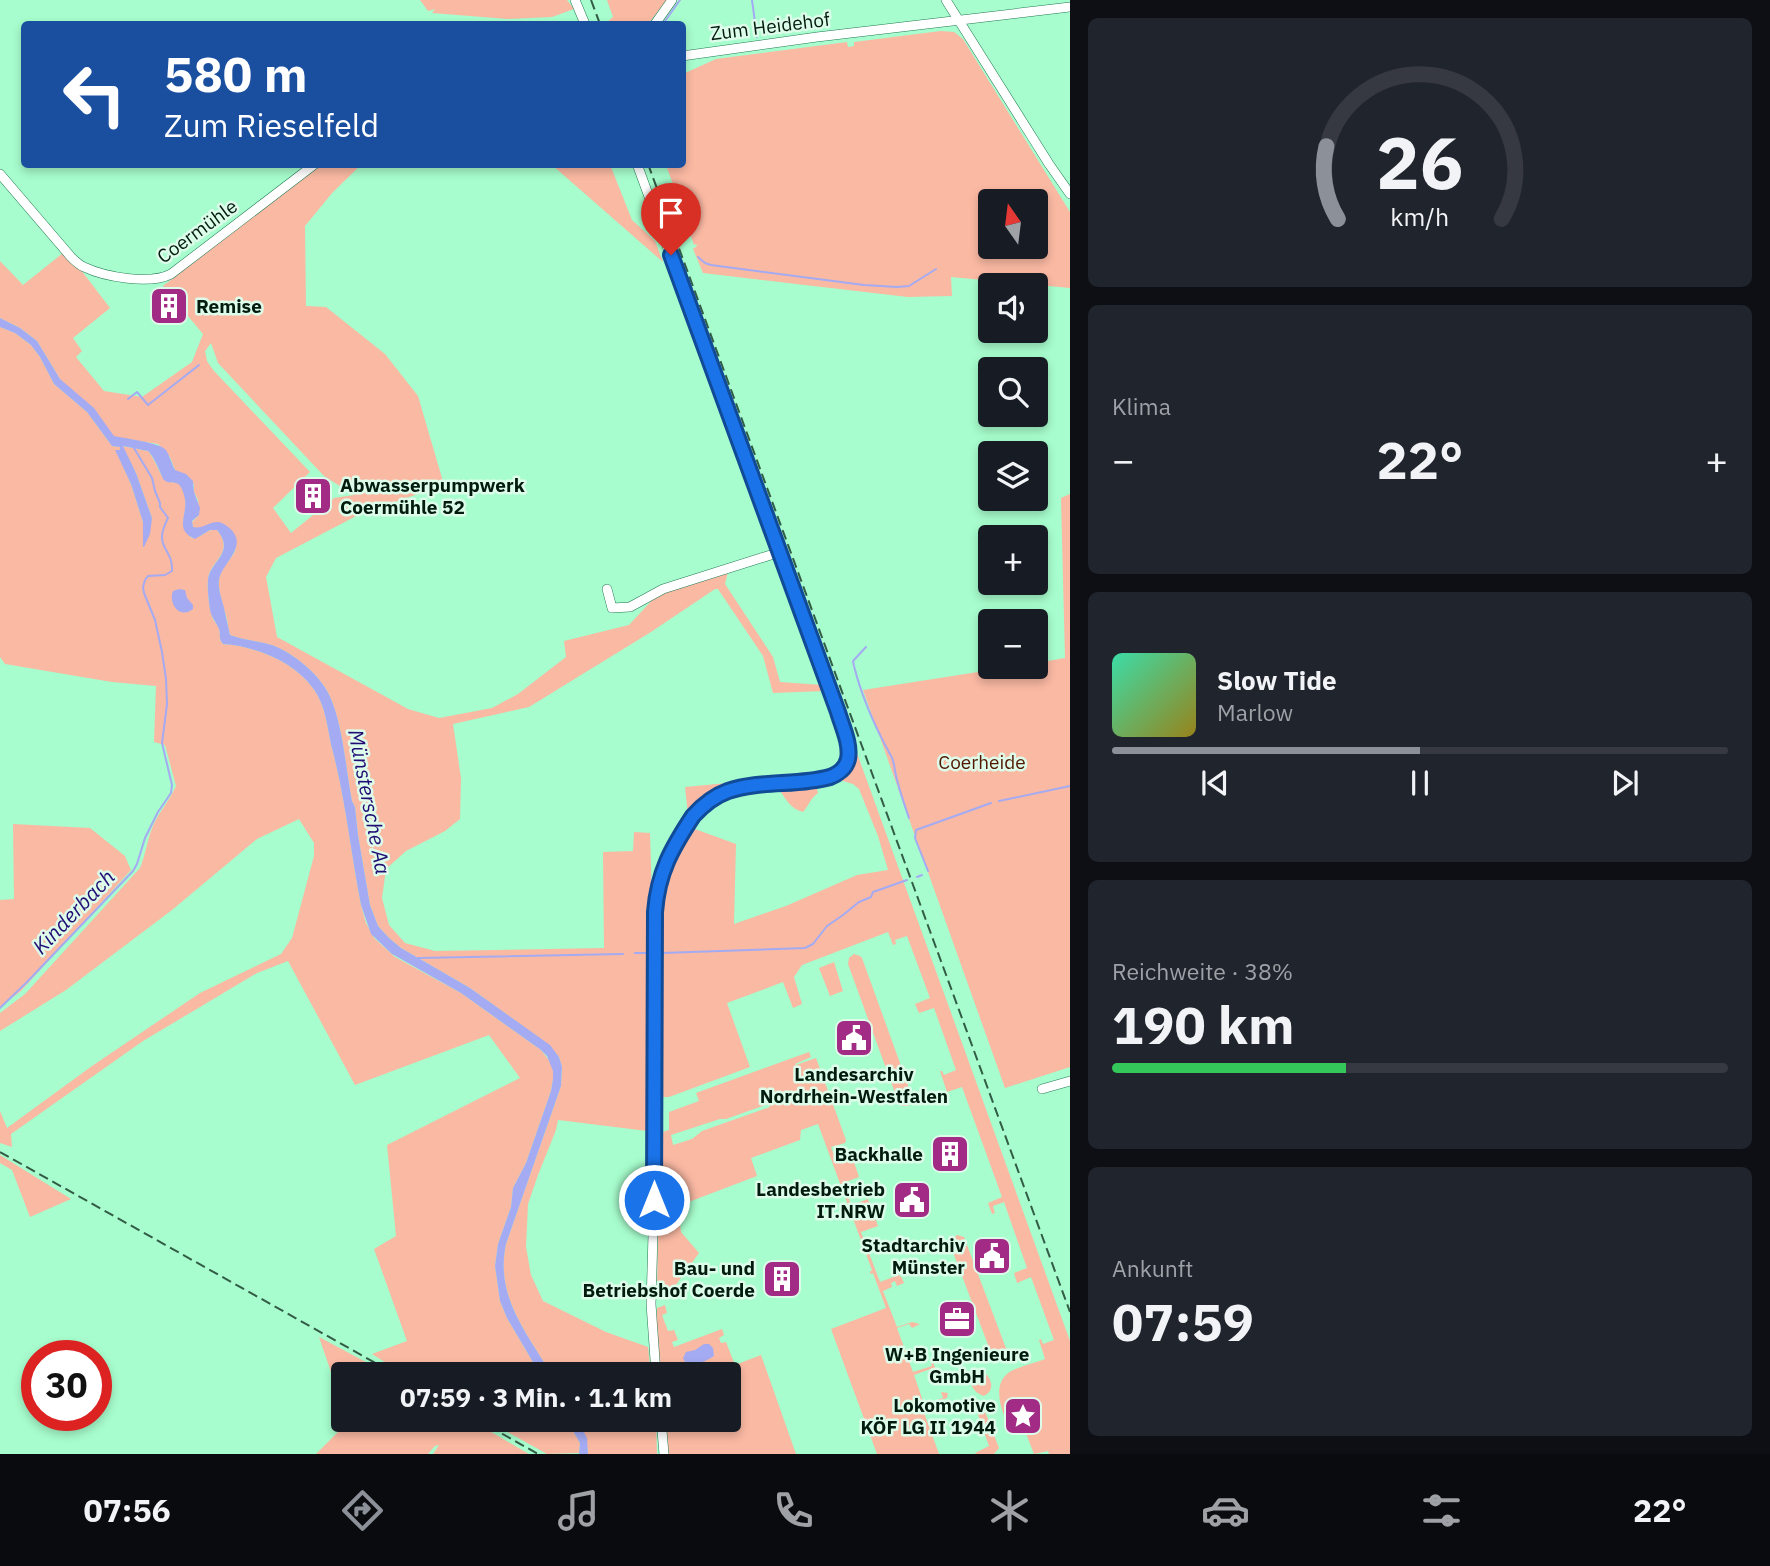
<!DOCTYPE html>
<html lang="de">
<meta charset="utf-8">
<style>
body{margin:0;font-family:"IBM Plex Sans",sans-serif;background:#20242c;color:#f1f3f6;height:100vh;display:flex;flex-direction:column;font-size:26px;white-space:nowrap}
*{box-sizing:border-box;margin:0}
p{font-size:23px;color:#9ea1a6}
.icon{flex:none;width:38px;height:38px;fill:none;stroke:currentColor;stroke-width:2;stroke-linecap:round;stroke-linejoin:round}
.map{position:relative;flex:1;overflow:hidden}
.drawer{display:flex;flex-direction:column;gap:18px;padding:18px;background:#0d0f14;width:700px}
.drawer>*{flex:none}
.banner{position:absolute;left:21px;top:21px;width:665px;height:147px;border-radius:7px;box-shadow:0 4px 10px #0003;background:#1a4fa0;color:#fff;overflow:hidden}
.needle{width:46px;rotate:346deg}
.fabs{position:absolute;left:978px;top:189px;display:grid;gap:14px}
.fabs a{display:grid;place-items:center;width:70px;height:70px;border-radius:7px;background:#171b24;box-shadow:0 4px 10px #0003;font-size:35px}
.speed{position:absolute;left:21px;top:1340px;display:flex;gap:14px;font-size:35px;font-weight:700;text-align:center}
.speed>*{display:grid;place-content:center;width:91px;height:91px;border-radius:50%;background:#171b24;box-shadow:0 4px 10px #0003;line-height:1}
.speed .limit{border:10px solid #d22;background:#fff;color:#111}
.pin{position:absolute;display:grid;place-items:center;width:60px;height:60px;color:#fff;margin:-72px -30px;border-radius:50% 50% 50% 0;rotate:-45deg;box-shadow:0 0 7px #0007}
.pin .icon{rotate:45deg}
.me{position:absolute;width:77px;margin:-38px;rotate:0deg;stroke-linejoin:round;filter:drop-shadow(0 0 5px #0008)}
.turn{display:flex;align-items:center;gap:24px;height:147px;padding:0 28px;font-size:32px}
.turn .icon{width:91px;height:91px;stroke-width:2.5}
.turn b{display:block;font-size:49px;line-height:60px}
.big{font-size:52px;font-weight:700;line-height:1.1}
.drawer .tile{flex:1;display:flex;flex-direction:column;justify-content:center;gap:10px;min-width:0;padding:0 24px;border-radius:10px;background:#20242c}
.drawer .dial{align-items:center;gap:0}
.dial svg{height:182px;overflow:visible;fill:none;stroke:#363941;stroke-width:7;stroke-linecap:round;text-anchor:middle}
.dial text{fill:#f1f3f6;stroke:none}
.song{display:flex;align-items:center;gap:21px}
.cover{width:84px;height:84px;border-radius:10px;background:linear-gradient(135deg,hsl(160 70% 55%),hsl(50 70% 35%))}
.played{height:7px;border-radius:4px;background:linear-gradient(90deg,#8c9099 50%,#363941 50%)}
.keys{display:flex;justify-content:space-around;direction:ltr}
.heat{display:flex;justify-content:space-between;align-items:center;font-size:38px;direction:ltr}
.charge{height:10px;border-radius:5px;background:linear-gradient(90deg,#34c759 38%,#363941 0)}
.trip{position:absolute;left:331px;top:1362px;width:410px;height:70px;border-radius:7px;background:#171b24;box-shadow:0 4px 10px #0003;font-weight:700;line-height:70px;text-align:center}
.dock{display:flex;height:112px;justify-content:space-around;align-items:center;background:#090b0e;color:#9ea1a6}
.dock .icon{width:49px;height:49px}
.dock .current{color:#8c9099}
.dock b{font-size:32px;color:#f1f3f6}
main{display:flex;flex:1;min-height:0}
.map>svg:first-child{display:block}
</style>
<main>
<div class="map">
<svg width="1070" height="1454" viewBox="0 0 1070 1454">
<rect width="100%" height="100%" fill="#a7fdcd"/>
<path fill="#fab9a3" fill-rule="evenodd" d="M420,0H567L574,9L552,17L508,19L432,13L435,9L428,11Z
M607,0H667L648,24H605L613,17Z
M941,31L954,32L963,39L1070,212V288L951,277L952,296L908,297L703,273L693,249L697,246L696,244L694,245L675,189L676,187H674L666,165L682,164L683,74L716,59L847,42L848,47L854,46V42ZM1036,201V247H990V201Z
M319,165H361L333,192L305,226L306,306L326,307L385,354L418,396L444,485L360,514L276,558L266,577L277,637L408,709L439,718L492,708L518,694L566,657L564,641L629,625L657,595L728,572L725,584L773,657L780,682L822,685L825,691L773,693L763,656L718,589H715L651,632L529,707L453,724L461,778L460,819L445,831L406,851L386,869L382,898L389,925L405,943L435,951L604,948L603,852L633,851L634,832L650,833L652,900L650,956L648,958L647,1131L558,1120L556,1130L538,1175L528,1204L526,1247L531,1275L543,1301L606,1332L648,1347L651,1374H551C526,1331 495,1297 506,1244L561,1086L562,1067L559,1057L548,1044L470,988L401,948L389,938L378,926L370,905L358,835L355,807L352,801C346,770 343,727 331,699C323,677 294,653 272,645C258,641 243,640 230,635C228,629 228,624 227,619C224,607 218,593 219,581C220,560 250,553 228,529C219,518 210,525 199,529L193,527L192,522L199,515L198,500L194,492V484L175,470L170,457L158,444L114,437L60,379L37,341L20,328L0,318V261L23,285L63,253L81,270L110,308L73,338L82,351L76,357L104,391L142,397L192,362L203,334L163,286ZM211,343L218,363L324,476L354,495L334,498L291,533L273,508L310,472L214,371L207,361L205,351Z
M552,165H615L611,167L632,220L655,241L663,262Z
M0,327L15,333L31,345L40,357L54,384L87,412L112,446L120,447V450L116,451L131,484L143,522V546L152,518L136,473L122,446L148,451C154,457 162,479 165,480C175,486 180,476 185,496C189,514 175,524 192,538C202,538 207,528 217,530C236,553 209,561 208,580C207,592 209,608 213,619C215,623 218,625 219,629C221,635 218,638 223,644C254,646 293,661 312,687C327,706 327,730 333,752C346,802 351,854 361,905L366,923L374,938L395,957L461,993L541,1050L551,1063L553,1071V1079L551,1091L526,1163L513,1188L511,1207L498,1244L495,1266L500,1301L507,1318L540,1374H404L372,1354L407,1341L374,1249L396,1236L387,1145L520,1078L489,1035L355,1085L288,961L257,973L143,1041L11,1134L12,1147L0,1143V1111L7,1128L92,1066L200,993L281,954L292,938L314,856V843L299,819L257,839L172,910L66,990L0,1031V1013L25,994L140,868C145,856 147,843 151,831C157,814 169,802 176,786L165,745L154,742L156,686L112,682L5,664L0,657Z
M1070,494V1067L1005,1088L863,690L1010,667H1036V663L1065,658L1061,498Z
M854,745L1070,1341V1454H1049L1048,1451L1034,1454L1025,1431L1022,1432L1021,1430L1011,1434C1005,1417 990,1389 1007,1374C1015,1367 1036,1363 1045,1359L1039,1340L1041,1339L1043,1344L1054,1340L1031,1277L1017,1283L1014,1273L1027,1268L1004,1202L993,1206L995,1213L992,1214L988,1203L1002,1197L962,1087L947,1092L940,1071H942L944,1075L956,1070L934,1008L919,1013L915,1004L930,998L907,936L895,940L896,944L893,945L888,932L802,965L794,977L802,1004L793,1008L783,982L727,1003L750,1067L669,1097H659L657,1040L659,917L668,870L692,828L736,844L734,924L786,906L857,875L888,870L878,836L859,789L853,784L840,780C853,768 854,762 854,745Z
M749,781C723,789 706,795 688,815L685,787Z
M816,785L818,793C810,799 809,805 803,812C791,809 786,800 779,789Z
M13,824L90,828L125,856L131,870L21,991L0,1007V900L14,899Z
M854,954L860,956L862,958L913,1099V1102L908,1106H902L899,1104L848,964L849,958Z
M834,962L843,991L830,996L819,968Z
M809,1052L811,1057L795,1064L796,1065L816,1058L846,1140L845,1143L831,1147L837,1163L849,1159L847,1154L851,1153L859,1177L843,1183L851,1205L868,1199L878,1226L861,1232L880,1282L896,1276V1272L902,1278L904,1283L897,1286L895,1281L891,1283L892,1287L883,1291L897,1327L912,1322L920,1324L912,1328L909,1324L897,1328L913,1372L932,1366L930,1360L932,1359L937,1373L935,1374L933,1368L914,1375L924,1404L943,1398L941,1392L948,1393L947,1398L922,1407L939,1454H877L831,1329L886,1308L873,1273L870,1274V1272L872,1270L818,1124L801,1130L800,1140L751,1158L757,1176L678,1206L681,1232L699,1253L670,1293L664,1296L657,1295L659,1133L669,1130V1112L699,1101L696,1093ZM768,1104L770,1107L702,1131L692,1139L673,1145L671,1135L720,1119H726Z
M0,1155L71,1199L30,1217L12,1170L0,1163Z
M957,1235L964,1237L1007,1351L1004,1358L1000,1360L993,1358L950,1244L951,1240Z
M665,1305L667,1313L662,1315L668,1331L674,1330L678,1340L672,1342L674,1347L722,1329L724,1335L719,1338L721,1343L726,1342L735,1365L761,1355L796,1454H666L664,1419H728V1374H661L656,1331L657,1308Z
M319,1337L379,1369L389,1374H343V1407Z
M979,1373L986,1374C993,1381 994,1392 983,1396L976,1392L971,1385L972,1377Z
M965,1399L983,1410L986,1414L999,1448L994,1454H976L975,1453L989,1446L976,1409L970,1411L969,1409L959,1413L956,1403Z
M343,1413V1419H469L529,1454H433L439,1445L435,1446L428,1454H316L339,1431Z
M484,1419H566L580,1443L579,1453L547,1454Z
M577,1419H656L657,1454H588V1449Z"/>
<path fill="#a4abf2" d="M0,318L20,328L37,341L60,379L94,408L114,436C124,438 159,443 165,449C170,455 171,463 175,470L186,474L193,481L194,492L200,508L199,515L192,521L193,527C204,530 213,517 224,524C255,544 220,563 219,581C218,590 222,599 224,608C226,617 228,626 230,635C243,640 258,641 272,645C294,653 323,677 331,699C343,727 346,770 352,801L355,807L358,835L370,905L378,926L389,938L401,948L470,988L550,1045L559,1057L562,1067L561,1086L506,1244C495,1297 526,1331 551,1374H540L507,1318L500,1301L495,1266L498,1244L511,1207L513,1188L526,1163L551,1091L553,1079V1071L547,1056L541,1050L461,993L392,954L371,934L361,905C351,854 346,803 333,752C327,730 327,706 312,687C293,661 254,646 223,644C218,638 221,635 219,629C217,624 213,619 211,614C209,606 207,588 208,580C210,561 236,553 217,530H210L195,539C172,529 190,514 184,495C179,476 173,487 164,480C162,478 155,457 148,451L123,446L136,473L152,518L150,534L144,547H143V522L131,484L115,450H120V447L112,446L87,412L54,384L40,357L31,345L15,333L0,327Z
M179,589L185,590L187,598L193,605V609C179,620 168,603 173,591Z
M704,1344H709L713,1348L714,1356C705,1362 695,1366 685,1362L683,1358L686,1352L695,1350Z
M566,1419H577L587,1438L588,1454H579L580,1443Z"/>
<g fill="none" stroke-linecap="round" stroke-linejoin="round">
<path stroke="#a4abf2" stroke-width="2" d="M752,0L757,37
M663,24L680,0
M698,257L705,263L711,265L864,285L897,287L909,286L936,269
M128,399L137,392L148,405L199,365
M866,647L853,661L854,666C862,698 875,727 891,756C894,760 894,766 895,771C898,787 904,803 909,818
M999,801L1070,786
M928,871L915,838L916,830L991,803
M917,877L922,875
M635,953H649
M662,953L805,948L813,944L827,926L843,915L859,902L871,897L873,892L907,880
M418,958L623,954
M0,1008L27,982L133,871L137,864L145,838L158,812L171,793L172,785L162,743L167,704L166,679L162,652L155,620L144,593L143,587L145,580L148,576L165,575L172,571C173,546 152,549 168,518L160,507V503L155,491L152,478L134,448"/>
<defs>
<path id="minor" d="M575,0L585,24
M946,0L1049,164L1070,194
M655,24L672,0
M682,56L817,37L1070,7
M637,164L838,712L848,750V758L843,769L829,777L748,787L716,796L700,808L693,816L670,855L659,880L656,899L654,954V1200L651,1304L656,1374
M0,174L71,257C75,261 79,265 84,267C105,277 150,285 171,274L315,164
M607,589L612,608L630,607L663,589L780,552
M1042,1089L1070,1081
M661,1419L664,1454"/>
</defs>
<use href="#minor" stroke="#207a52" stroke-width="10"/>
<use href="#minor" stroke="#fff" stroke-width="9"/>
<path stroke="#325c45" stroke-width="2" stroke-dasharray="10 5" stroke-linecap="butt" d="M591,0L600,24
M648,164L1070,1312
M0,1152L395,1374
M476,1419L538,1454"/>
</g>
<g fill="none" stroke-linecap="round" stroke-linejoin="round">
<defs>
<path id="route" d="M654,1200L655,912C658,872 672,848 693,816C703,805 714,796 728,791C760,780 799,786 830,777C838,774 846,768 848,759C851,744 842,726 838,712L671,255"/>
</defs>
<use href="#route" stroke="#114b97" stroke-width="18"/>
<use href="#route" stroke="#1a73e8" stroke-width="12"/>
</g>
<defs>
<symbol id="building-square" viewBox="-11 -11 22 22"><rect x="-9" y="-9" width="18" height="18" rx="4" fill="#a12b85" stroke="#ddfdea"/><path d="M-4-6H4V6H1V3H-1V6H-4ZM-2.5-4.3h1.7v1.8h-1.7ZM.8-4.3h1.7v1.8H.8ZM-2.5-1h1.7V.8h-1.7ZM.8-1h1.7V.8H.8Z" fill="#fff"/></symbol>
<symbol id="civic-square" viewBox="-11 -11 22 22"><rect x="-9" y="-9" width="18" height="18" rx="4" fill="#a12b85" stroke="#ddfdea"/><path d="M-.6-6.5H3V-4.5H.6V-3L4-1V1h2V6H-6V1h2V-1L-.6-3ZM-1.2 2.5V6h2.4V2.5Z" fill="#fff"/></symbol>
<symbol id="office-square" viewBox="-11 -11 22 22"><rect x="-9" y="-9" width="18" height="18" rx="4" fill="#a12b85" stroke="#ddfdea"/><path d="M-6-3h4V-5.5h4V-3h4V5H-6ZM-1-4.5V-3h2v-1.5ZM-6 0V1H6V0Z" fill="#fff"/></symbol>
<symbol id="sight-square" viewBox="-11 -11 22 22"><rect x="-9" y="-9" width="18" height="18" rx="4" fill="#a12b85" stroke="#ddfdea"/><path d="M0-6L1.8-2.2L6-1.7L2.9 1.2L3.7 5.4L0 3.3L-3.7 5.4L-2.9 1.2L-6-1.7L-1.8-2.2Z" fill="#fff"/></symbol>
</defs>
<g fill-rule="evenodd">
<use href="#building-square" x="147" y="284" width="44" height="44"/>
<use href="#building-square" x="291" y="474" width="44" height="44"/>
<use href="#civic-square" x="832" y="1016" width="44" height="44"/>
<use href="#building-square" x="928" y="1132" width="44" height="44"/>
<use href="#civic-square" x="890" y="1178" width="44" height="44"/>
<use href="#civic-square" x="970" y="1234" width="44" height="44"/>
<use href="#building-square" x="760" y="1257" width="44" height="44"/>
<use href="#office-square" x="935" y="1297" width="44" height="44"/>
<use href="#sight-square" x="1001" y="1394" width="44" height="44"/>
</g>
<g text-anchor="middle" stroke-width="5" stroke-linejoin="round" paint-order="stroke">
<g font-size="19" fill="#021b0e" stroke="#ddfdea">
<text transform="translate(770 26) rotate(-7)" y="7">Zum Heidehof</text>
<text transform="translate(197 231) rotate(-36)" y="7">Coermühle</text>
</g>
<g font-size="19" font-weight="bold" fill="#021b0e" stroke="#ddfdea" text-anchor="end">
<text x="196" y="313" text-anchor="start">Remise</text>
<text x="340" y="492" text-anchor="start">Abwasserpumpwerk<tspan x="340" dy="22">Coermühle 52</tspan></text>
<text x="854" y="1081" text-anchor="middle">Landesarchiv<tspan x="854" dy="22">Nordrhein-Westfalen</tspan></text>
<text x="923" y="1161">Backhalle</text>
<text x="885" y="1196">Landesbetrieb<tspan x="885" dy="22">IT.NRW</tspan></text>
<text x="965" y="1252">Stadtarchiv<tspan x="965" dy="22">Münster</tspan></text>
<text x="755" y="1275">Bau- und<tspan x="755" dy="22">Betriebshof Coerde</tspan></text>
<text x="957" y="1361" text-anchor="middle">W+B Ingenieure<tspan x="957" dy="22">GmbH</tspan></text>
<text x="996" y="1412">Lokomotive<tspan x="996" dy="22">KÖF LG II 1944</tspan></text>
</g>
<g font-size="19" fill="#521701" stroke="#ddfdea">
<text x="982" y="769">Coerheide</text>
</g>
<g font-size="21" font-style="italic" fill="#220d74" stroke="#ddfdea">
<text transform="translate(369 802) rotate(79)" y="7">Münstersche Aa</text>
<text transform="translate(74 912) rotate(-46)" y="7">Kinderbach</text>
</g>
</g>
</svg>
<div class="fabs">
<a><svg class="needle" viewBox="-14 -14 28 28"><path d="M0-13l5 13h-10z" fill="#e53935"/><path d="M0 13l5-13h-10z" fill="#9ea1a6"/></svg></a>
<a><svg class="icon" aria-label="sound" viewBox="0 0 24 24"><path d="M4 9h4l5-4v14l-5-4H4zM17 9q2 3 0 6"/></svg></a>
<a><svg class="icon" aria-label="search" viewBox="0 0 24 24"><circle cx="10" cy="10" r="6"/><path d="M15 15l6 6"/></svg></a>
<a><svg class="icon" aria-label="layers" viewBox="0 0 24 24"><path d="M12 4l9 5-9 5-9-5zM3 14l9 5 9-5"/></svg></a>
<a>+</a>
<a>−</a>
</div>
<div class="speed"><div class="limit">30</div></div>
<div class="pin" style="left:671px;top:255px;background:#d93025"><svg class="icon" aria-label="arrive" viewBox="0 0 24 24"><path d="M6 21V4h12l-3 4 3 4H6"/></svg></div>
<svg class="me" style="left:654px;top:1200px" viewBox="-20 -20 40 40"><circle r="17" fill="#1a73e8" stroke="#fff" stroke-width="3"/><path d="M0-11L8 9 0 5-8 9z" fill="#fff"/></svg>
<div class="trip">07:59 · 3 Min. · 1.1 km</div>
<div class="banner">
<div class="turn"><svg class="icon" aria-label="left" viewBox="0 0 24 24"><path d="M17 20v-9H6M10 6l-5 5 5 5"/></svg><div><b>580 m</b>Zum Rieselfeld</div></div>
</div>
</div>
<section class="drawer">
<div class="tile dial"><svg viewBox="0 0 100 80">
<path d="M14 69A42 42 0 1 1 86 69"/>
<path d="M14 69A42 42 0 0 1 9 37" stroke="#8c9099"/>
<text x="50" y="56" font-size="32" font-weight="700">26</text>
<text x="50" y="72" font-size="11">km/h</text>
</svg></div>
<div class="tile"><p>Klima</p>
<div class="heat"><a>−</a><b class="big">22°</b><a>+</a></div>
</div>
<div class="tile">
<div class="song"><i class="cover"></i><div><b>Slow Tide</b><p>Marlow</p></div></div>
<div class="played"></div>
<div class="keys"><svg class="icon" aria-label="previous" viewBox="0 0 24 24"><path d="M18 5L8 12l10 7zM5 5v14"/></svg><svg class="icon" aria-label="pause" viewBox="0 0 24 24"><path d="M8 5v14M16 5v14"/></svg><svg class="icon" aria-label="next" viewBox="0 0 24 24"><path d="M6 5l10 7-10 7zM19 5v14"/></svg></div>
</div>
<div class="tile"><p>Reichweite · 38%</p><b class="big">190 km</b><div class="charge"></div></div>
<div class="tile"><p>Ankunft</p><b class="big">07:59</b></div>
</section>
</main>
<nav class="dock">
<b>07:56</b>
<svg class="icon current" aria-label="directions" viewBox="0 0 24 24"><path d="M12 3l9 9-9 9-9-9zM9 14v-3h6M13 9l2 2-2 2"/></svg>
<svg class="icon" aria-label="music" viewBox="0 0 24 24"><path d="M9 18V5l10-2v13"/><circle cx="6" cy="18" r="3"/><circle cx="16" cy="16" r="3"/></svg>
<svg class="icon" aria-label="phone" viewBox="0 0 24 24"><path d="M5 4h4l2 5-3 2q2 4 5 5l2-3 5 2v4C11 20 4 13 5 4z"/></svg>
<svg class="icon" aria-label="climate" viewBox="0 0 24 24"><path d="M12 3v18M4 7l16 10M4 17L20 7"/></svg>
<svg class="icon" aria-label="car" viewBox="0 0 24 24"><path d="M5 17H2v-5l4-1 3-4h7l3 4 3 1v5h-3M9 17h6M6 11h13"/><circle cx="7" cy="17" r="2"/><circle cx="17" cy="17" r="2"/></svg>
<svg class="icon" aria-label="filters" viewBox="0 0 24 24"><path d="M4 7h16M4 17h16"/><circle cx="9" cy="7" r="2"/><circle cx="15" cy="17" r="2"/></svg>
<b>22°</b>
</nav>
